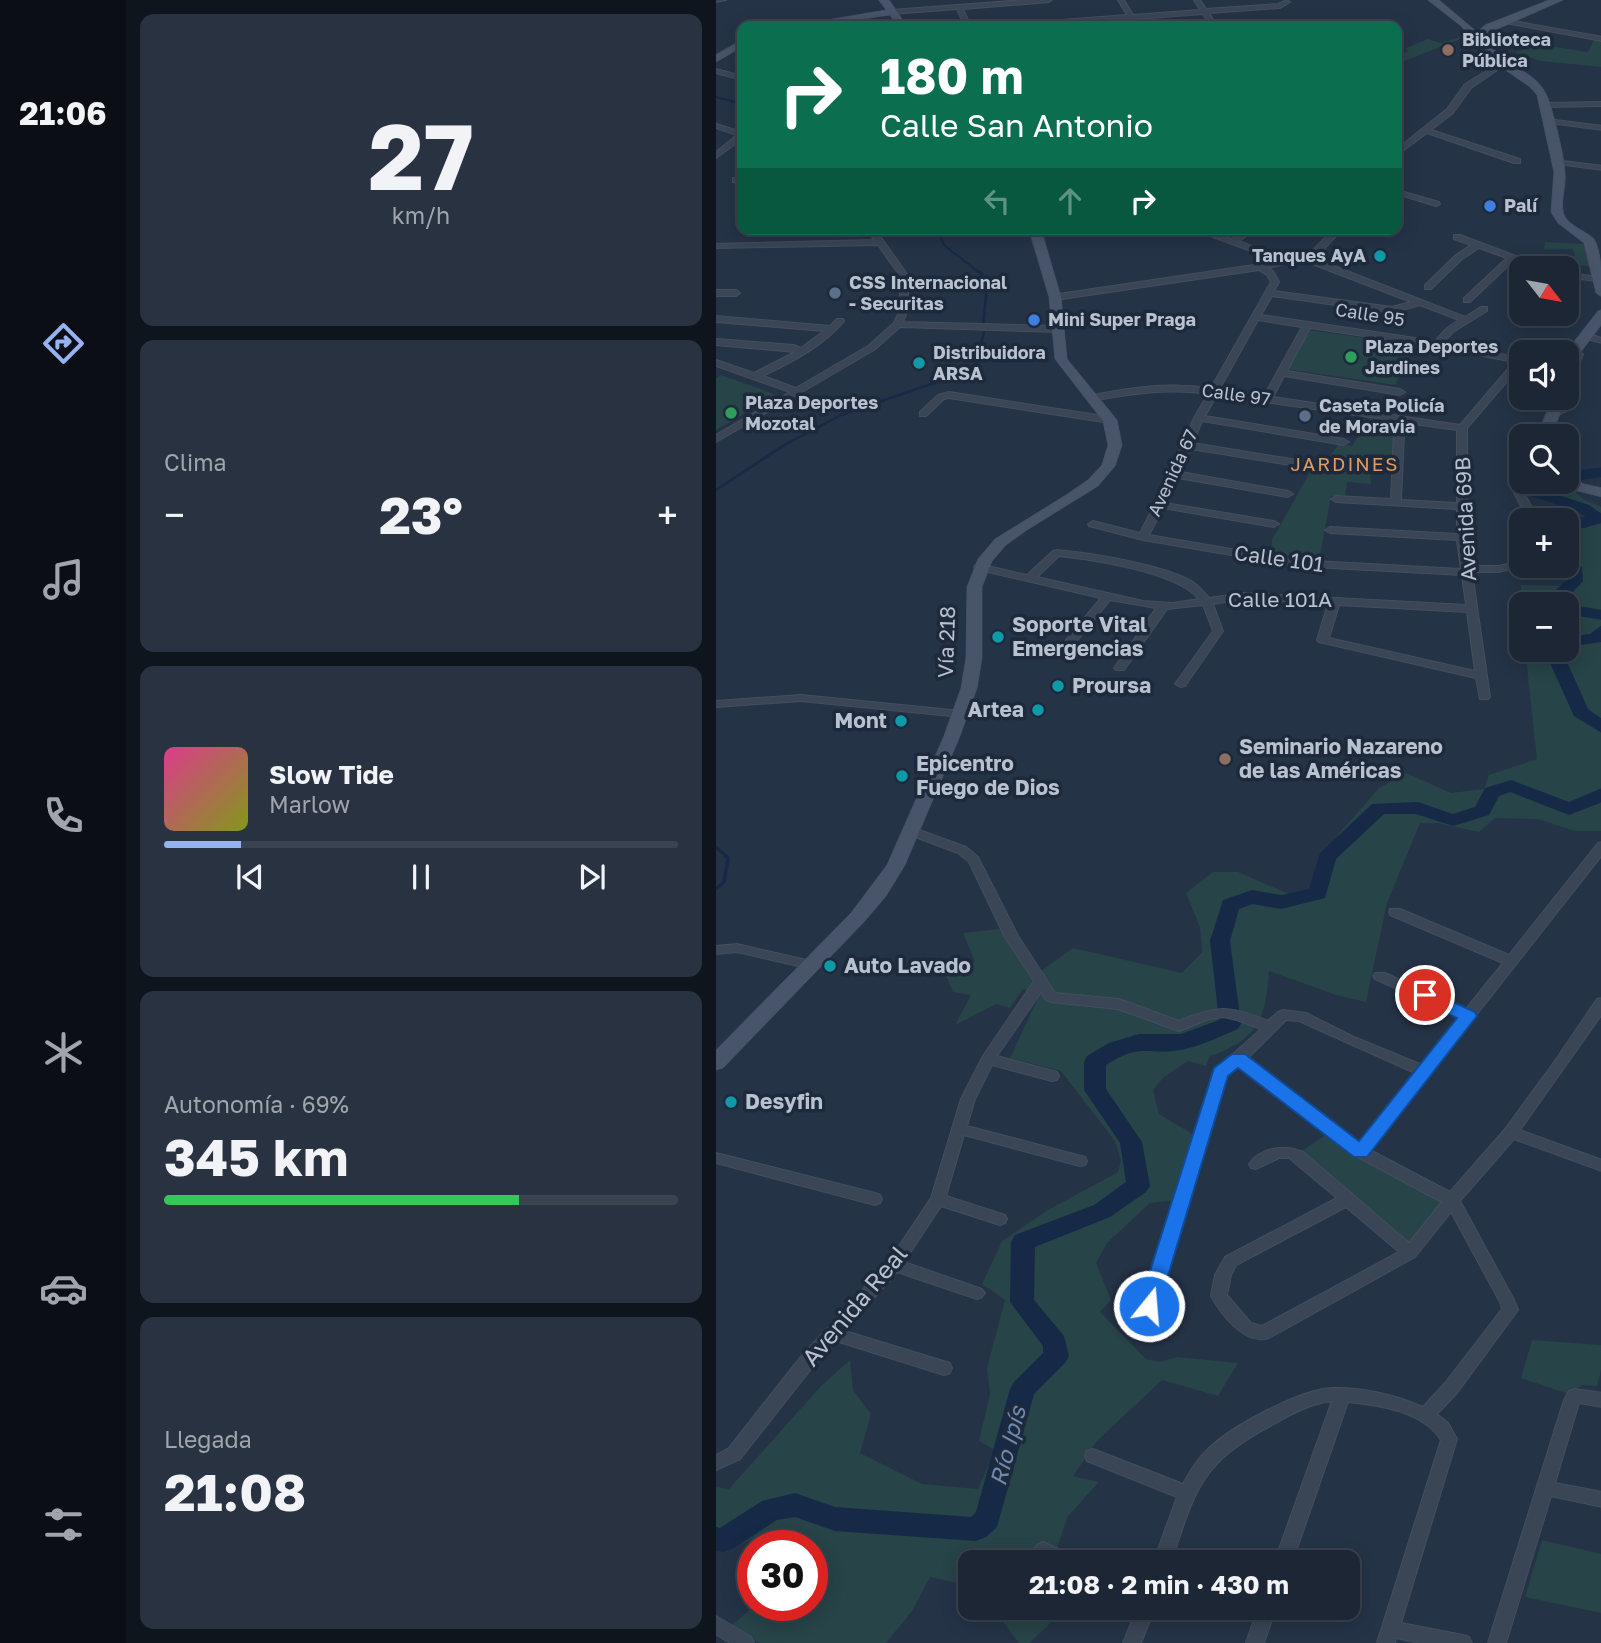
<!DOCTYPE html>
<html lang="es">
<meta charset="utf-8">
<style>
body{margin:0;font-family:"Golos Text",sans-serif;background:#293241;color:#f1f3f6;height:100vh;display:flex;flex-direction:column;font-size:26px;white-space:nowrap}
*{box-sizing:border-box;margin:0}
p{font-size:23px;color:#a0a5ad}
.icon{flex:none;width:38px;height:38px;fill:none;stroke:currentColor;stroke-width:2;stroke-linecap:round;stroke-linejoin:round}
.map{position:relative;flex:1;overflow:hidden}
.details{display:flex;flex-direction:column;gap:14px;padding:14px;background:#0f151d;width:590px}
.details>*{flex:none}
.guide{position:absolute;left:21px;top:21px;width:665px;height:214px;border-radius:14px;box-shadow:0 4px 18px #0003,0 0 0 2px #3a4350;background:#0b6e4f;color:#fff;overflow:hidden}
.needle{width:46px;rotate:121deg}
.fabs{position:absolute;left:793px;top:256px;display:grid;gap:14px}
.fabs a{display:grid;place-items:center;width:70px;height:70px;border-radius:14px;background:#1c2635;box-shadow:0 4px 18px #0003,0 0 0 2px #3a4350;font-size:35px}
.speed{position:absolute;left:21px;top:1530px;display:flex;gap:14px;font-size:35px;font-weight:700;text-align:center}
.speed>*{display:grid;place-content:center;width:91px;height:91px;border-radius:50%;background:#1c2635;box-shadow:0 4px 18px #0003,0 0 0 2px #3a4350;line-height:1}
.speed .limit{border:10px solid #d22;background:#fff;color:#111}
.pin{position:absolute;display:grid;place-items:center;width:60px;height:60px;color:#fff;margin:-30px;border:4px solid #fff;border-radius:50%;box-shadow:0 2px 7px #0007}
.me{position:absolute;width:77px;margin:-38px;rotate:17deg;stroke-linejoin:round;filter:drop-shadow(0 0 5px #0008)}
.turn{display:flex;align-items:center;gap:24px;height:147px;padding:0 28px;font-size:32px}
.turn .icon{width:91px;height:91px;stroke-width:2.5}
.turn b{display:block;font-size:49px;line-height:60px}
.lanes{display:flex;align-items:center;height:66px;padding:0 28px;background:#0003;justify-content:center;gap:35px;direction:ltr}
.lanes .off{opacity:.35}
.big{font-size:52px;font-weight:700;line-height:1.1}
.details .tile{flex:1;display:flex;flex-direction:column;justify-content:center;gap:10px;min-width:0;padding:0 24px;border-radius:14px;background:#293241}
.details .dial{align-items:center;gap:0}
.dial b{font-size:91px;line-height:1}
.song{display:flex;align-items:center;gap:21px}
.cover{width:84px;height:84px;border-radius:10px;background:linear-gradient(135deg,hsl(330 70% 55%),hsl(70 70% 35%))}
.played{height:7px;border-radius:4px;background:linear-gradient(90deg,#95b2f1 15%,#3a4350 15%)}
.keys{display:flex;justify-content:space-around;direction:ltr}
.heat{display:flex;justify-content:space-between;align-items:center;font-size:38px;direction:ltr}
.charge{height:10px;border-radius:5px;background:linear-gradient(90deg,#34c759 69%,#3a4350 0)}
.trip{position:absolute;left:242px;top:1550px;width:402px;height:70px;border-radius:14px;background:#1c2635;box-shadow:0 4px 18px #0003,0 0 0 2px #3a4350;font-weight:700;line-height:70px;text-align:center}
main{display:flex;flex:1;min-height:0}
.dock{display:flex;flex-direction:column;width:126px;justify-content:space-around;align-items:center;background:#0b0f15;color:#a0a5ad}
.dock .icon{width:49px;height:49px}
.dock .on{color:#95b2f1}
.dock b{font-size:32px;color:#f1f3f6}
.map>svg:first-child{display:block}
</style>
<main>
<nav class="dock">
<b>21:06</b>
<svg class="icon on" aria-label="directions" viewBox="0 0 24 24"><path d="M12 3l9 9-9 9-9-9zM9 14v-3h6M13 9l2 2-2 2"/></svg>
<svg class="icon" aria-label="music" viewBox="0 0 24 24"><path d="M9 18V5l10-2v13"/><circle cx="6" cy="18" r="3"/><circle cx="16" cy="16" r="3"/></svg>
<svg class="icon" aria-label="phone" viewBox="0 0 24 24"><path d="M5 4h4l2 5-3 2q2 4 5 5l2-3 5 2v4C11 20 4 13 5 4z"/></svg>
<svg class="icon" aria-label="climate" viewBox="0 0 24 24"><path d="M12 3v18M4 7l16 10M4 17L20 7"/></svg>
<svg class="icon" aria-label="car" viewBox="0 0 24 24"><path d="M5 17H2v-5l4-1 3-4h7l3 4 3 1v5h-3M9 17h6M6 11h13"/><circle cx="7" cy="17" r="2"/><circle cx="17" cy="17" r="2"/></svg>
<svg class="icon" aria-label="filters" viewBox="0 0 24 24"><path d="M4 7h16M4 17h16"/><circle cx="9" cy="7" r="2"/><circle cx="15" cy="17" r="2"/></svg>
</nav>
<section class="details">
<div class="tile dial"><b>27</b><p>km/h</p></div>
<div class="tile"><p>Clima</p>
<div class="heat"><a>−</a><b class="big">23°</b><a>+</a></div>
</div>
<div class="tile">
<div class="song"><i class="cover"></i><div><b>Slow Tide</b><p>Marlow</p></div></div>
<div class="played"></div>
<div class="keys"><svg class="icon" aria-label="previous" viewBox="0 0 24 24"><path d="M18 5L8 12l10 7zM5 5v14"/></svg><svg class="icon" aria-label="pause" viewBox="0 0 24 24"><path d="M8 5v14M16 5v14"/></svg><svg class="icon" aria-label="next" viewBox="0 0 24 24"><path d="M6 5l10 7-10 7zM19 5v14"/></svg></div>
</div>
<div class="tile"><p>Autonomía · 69%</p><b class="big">345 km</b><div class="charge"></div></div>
<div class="tile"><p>Llegada</p><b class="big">21:08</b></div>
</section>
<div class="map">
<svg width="886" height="1643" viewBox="0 0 886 1643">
<rect width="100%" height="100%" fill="#253347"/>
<path fill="#274448" d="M750,35L752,36L686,62L681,60V56L692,51L690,48L712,39L724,43Z
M878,40L885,41V67L825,61L799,52L826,45L872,52Z
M829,242L869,244L874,267L828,257L857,258L859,255L856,249H828Z
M593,330L698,345L679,385L570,369Z
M5,375L61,395L0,430V378Z
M653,418L679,422V455L652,454L655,484L631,482L629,497L615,496L603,561L555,554L556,540L594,472L601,464L607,465L623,444L636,446Z
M820,481H845L869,500L885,507V831H859L821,819L779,818L763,832L721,823H704L671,903L650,1002L620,995L553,971C550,1019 542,1040 494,1056L490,1066L472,1061L448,1077L437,1090L443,1114L483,1138L461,1200L434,1203L391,1243L380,1263L395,1300L384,1312L430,1359L444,1362L461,1357L522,1363L502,1396L446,1380L381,1441L357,1476L383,1482L352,1516L336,1563H254V1586L214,1577L196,1611L170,1643H44L12,1629L39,1605H96V1545H78L80,1540L47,1533L9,1552L0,1550V1487L13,1489L105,1386L134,1360L137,1390L155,1414L144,1453L206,1484L262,1489L279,1450L263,1441L274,1394L271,1368L289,1300L266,1284L286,1241L332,1210L402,1172L405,1161L399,1141L345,1071L294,1058L324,994L307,989L294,1008L280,1004L239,1025L255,995L237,992L228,971L259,962L247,933L284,929L317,977L357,948L466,973L486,952L484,927L470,893L497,872H522L573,894L595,891L608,851L663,788L690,773L735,793L768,789L773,775L821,759L809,649H850V604H806L805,585L848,586L853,572L845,565H850L851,525H867L884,519L874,509L817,488Z
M609,1135L654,1164L727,1200L693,1244L586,1151Z
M816,1340L885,1345V1370L881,1386L867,1385L850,1393L805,1378Z
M826,1540L885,1554V1613L809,1597Z
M277,1608H338L339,1619L313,1643H303Z"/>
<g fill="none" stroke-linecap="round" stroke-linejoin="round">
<path stroke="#162a47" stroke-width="2" d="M0,97L26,104
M220,229L229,246L264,273"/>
<path stroke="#162a47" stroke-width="2.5" d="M262,271L267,275L270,295L267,324
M0,490L70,444L125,415L247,373L260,364L268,332"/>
<path stroke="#162a47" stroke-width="3.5" d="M0,847L12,858L8,882L0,889"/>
<path fill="#162a47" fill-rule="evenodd" d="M886,467V477L850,482L848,481L850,472Z
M819,481H842L827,490L873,505L886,514V523L868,528L850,527V520L844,519L870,517L861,511L812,495L810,492Z
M850,557L866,567L867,581L847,602L848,604H830L831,598L851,580L852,572L844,565H850Z
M850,604L886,610V620L850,614Z
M886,625L885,642L851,647L853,649L848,655L872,709L886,719V733L858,716L830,654L834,649H850V637L874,634Z
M795,780L853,802L886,788V802L853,815L794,792L783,796L773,815L737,826L700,814H668L620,859L609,898L565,909L537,904L523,909L514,941L525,1024L522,1029C505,1036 487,1045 469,1049C433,1057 427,1041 390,1065V1089L426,1142L434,1186L430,1192L394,1217L319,1247L318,1300L348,1336L353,1356L349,1363L318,1394L281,1527L270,1537L260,1541L119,1531L79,1517L61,1520L18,1548L8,1552L0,1551V1527L4,1528L46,1501L79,1493L119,1507L255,1517L260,1512L294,1389L298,1382L327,1353V1346L294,1302L295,1242L299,1235L378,1205L410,1182L404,1143L368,1090V1062L371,1056L393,1043L423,1034H465L503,1020L494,941L507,900L536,890L565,895L593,889L604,853L656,804L702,802L737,814L759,807L769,788Z"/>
<defs>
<path id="street" d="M0,0H10L0,2Z
M307,0H336L333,2L247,9L252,20L249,22L246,20L241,9L176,14L173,12L176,10Z
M402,0H408L417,15L484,10L478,0H484L490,9L562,4L571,0L574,2L564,8L493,13L501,26H495L487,14L420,19L424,26H418L413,19L316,26L302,25L305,23L411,15Z
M786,19L886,37V41L784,22V20Z
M784,63L790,64L755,88L737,113L715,130L804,159V163H798L711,133L681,155V149L731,109L749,84Z
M0,69L26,76V80L0,73Z
M886,102V106L830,107L826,105L830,103Z
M831,119L886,126V130L834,123L830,121Z
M0,124L26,132V139L0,158V152L21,135L0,128Z
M839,160L886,166V170L842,164H839Z
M17,178L26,179V184L17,182Z
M681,190L723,202L724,204L720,206L681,194Z
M151,229H159L193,277L191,312L187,322L342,326L346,329L342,332L184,327L158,350L0,442V435L74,392L0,366V360L38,373L79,352L0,345V339L78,345L85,348L108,331L0,322V316L114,326L121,319H127L128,321C106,347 77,361 47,376L80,388L152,346L178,323L183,312L185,277L162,245L0,248V244L158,240Z
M476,229H489L515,239L531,229H541L523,241L547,251L540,253Z
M618,229H627L603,254L595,257L749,317L765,307H771V311L737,332L727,343L805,358V365L751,428V537L755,566H783L805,561V565H809L783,572H756L774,697L772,699H764L760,678L603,642L601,640L612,604L528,599L497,604L507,631L469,686L465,687L459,684L497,631L487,605L451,609L408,670H400L398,668L440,608L394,600L349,655H341L339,653L341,651L385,598L259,569L258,567L259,565L263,564L311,575L337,551L341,550C376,553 448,565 477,582C483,586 488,592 493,598L528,593L750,605L746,575L579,566L427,540L373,526L372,524L377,521L424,533L454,474L478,418L492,394C452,388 415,394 376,401L371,398L373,396C414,387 453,382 495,388L555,282L551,275L543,270L339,300L335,297L336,295L545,264L597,250ZM586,260L695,302L676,307L558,291L563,282L557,271L552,268ZM556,296L676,313L704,305L743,320L731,328L719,341L545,315ZM542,320L586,327L548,396L503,390ZM594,328L721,347L798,362L744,425L557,397L568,376L684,395L689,392L684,389L571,371ZM501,395L681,421L678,433L675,499L620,496L615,499L620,502L741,509V534L614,527L609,530L614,533L741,540L745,569L579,560L433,535L447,508L558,527L563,524L558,521L449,503L462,478L572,497L577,494L572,491L465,472L475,449L593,468L598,465L593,462L477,443L486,421L628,445L633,442L628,439L489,416ZM690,423L741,430V503L685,500L688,433ZM343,556C379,560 460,572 483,599L457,603L427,601L321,577ZM623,605L751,612L759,671L613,638Z
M738,235H744L832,268H819L798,260L754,302H748V298L791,258L763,248L746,259L715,289H709V285L740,255L755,245L738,239Z
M850,272L886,278V282L850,277Z
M0,290H20L24,293L20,296H0Z
M870,333L886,338V343L867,338L866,336Z
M858,349L867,354C864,361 861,368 860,376C858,392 859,416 837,415V411L846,404L848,397H850V376L857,355L853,352Z
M233,392L394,417L399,420L394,423L233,398L228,399L210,416H204V412L222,395Z
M805,478V481H811L808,493L820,515L817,520H806L810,515L798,493L801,481Z
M805,528V540L800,537V531Z
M819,565H830L825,568Z
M85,695L245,711L251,714L245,717L85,701L0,707V701Z
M195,827L250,847L262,857L302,936L339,993L403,999L463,1021C502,1005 513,1005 552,1021L562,1012L567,1010L590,1013L638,1037L706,1065L744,1017L659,979L657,976L659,973H669L750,1009L787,963L674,915L673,912L674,909H684L793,955L882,843L886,842V855L654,1150L734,1192L790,1128L841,1058L881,999L886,998V1014L804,1130L886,1160V1171L798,1139L744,1201L797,1298L802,1310L741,1393L721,1414L732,1423L741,1439L685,1623L747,1635L753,1637L756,1643H704L680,1638L679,1643H661L725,1440C707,1411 662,1405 632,1402L576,1563H558L616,1401C594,1404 575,1414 556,1425C484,1463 479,1490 455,1563H437L461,1497L371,1461L369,1456L371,1451L377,1449L467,1484C474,1471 481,1459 492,1449C516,1426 584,1389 617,1388C647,1387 680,1395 707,1407L729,1383L786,1309L784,1302L735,1212L699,1257L553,1338C529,1346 505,1314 495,1296L499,1275L509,1257L621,1198L573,1158H563L540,1169L535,1168L533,1164C545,1147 569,1144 587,1152L693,1243L726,1202L640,1156L522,1066L510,1075L441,1304L460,1324L458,1328C445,1332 431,1316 425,1306L497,1072L545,1029L521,1020L508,1017L493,1019L463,1031L402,1009L335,1002L330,1000L325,992L281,1056L341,1072L343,1076L341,1080L336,1081L276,1065L259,1099L251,1126L369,1157L371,1161L369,1165L364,1166L248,1135L230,1196L289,1215L291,1219L289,1223L284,1225L225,1206L188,1262L266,1289L269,1293L266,1297L261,1299L181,1272L129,1331L234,1363L236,1368L234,1373L228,1375L120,1341L95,1369L24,1459L0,1470V1455L12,1449L83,1359L173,1261L215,1198L245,1099L267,1056L318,981L289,937L253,862L242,853L191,834L189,831ZM570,1020L583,1021L699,1073L644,1143L531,1059ZM630,1207L683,1252L546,1326L535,1323L511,1295L515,1275L520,1265Z
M21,944L95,961L100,962L102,965L100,968L95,969L21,952L0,954V946Z
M0,1153L159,1193L164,1195L166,1199L164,1203L159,1205L0,1163Z
M859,1389L886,1393V1407L863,1403L839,1483L886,1492V1507L835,1496L790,1643H772L848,1400L853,1391Z
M327,1542L361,1558L364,1563C348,1563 326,1566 318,1550L321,1545Z
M421,1608H439L425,1643H407Z
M542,1608H560L548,1643H530Z
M0,1616L35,1637L38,1643H14L0,1634Z"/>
<path id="secondary" d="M163,0H173L191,26H181L174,15L99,26H76L170,10Z
M712,0H723L761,32L769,25L833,0H847L770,34C780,67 819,67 831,96C837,110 849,159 849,174C850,186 845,199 847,211C849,225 869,230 878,239C886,252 886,281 886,297L880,293L868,243L842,223L835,212L838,172L821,95L814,87L775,60L745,26Z
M26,40V47L0,62V55Z
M313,229H325L345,297L351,359L401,420L406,445L399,466L382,486L311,530L290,545L276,561L266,587V658L261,688L244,736L189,865L170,896L148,922L7,1068L0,1070V1050L135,913L171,865L228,736L245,688L250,658L251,587L262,559L279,539L350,495L372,480L386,465L392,445L387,421L339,359L333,297Z
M886,310V324L855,365L850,366V352L882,311Z
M837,397H851L835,436H821Z
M850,474L868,484L886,488V497L858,490L845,481H850Z"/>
</defs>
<use href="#street" stroke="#444e5f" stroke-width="2"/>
<use href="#secondary" stroke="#444e5f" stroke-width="1"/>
<use href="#street" fill="#3a4556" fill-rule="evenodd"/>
<use href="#secondary" fill="#48546a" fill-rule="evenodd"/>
</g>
<path fill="#1a73e8" stroke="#114b97" stroke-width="2" d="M709,989L759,1012L761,1016L651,1157H638L522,1068L512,1076L443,1306L440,1312L433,1314L426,1312L423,1306L498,1068L516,1054H529L643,1141L741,1018L703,1000L700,995L703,991Z"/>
<g fill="#8d6e63" stroke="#1e2a3c" stroke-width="2.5">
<circle cx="732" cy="50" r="7"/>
<circle cx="509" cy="759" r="7"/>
</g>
<g fill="#3f7fe0" stroke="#1e2a3c" stroke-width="2.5">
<circle cx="774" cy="206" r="7"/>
<circle cx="318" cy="320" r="7"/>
</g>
<g fill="#0f9aa8" stroke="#1e2a3c" stroke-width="2.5">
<circle cx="664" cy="256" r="7"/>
<circle cx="203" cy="363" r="7"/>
<circle cx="282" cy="637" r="7"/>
<circle cx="342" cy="686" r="7"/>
<circle cx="322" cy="710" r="7"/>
<circle cx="185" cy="721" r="7"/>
<circle cx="186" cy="776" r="7"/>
<circle cx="114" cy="966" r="7"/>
<circle cx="15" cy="1102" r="7"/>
</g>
<g fill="#5c6f8a" stroke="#1e2a3c" stroke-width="2.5">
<circle cx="119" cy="293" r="7"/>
<circle cx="589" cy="416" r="7"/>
</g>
<g fill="#2e9e5b" stroke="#1e2a3c" stroke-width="2.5">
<circle cx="635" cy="357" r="7"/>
<circle cx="15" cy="413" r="7"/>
</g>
<g text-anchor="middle" stroke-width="7" stroke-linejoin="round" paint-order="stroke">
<g font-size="18" font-weight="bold" fill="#b8c1cf" stroke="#1e2a3c" text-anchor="start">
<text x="746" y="46">Biblioteca<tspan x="746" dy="21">Pública</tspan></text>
<text x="788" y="212">Palí</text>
<text x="650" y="262" text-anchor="end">Tanques AyA</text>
<text x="133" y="289">CSS Internacional<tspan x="133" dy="21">- Securitas</tspan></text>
<text x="332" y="326">Mini Super Praga</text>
<text x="649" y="353">Plaza Deportes<tspan x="649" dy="21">Jardines</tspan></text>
<text x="217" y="359">Distribuidora<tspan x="217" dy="21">ARSA</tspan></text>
<text x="29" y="409">Plaza Deportes<tspan x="29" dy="21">Mozotal</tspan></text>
<text x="603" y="412">Caseta Policía<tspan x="603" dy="21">de Moravia</tspan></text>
</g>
<g font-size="18" fill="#b8c1cf" stroke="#1e2a3c">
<text transform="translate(654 315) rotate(9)" y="6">Calle 95</text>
<text transform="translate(520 395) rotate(8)" y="6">Calle 97</text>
<text transform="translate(457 473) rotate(-65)" y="6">Avenida 67</text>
</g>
<g font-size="19" letter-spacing="2" fill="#e19a61" stroke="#1e2a3c">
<text x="629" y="471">JARDINES</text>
</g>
<g font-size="21" fill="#b8c1cf" stroke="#1e2a3c">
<text transform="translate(750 519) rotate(-93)" y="7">Avenida 69B</text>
<text transform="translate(563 559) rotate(8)" y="7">Calle 101</text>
<text x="564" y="607">Calle 101A</text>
<text transform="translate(231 642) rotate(-88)" y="7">Vía 218</text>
</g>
<g font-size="21" font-weight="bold" fill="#b8c1cf" stroke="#1e2a3c" text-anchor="start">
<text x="296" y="632">Soporte Vital<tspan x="296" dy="24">Emergencias</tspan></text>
<text x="356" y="693">Proursa</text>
<text x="308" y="717" text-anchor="end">Artea</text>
<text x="171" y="728" text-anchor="end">Mont</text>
<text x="523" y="754">Seminario Nazareno<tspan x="523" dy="24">de las Américas</tspan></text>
<text x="200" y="771">Epicentro<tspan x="200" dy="24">Fuego de Dios</tspan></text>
<text x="128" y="973">Auto Lavado</text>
<text x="29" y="1109">Desyfin</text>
</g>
<g font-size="23" font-style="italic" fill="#6e8ab1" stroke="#1e2a3c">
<text transform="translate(292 1446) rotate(-75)" y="8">Río Ipís</text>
</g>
<g font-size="24" fill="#b8c1cf" stroke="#1e2a3c">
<text transform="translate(139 1306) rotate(-50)" y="8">Avenida Real</text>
</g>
</g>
</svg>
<div class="fabs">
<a><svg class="needle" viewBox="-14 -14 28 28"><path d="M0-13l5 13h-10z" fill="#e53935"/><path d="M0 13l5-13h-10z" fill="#a0a5ad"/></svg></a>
<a><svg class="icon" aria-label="sound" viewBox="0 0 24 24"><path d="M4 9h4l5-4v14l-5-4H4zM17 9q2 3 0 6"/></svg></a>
<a><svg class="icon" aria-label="search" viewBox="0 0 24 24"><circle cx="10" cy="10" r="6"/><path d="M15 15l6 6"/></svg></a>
<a>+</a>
<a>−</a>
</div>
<div class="speed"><div class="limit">30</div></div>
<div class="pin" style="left:709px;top:995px;background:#d93025"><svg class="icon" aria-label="arrive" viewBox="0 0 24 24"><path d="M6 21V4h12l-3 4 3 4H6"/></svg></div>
<svg class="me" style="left:433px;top:1306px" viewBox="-20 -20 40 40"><circle r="17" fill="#1a73e8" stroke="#fff" stroke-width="3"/><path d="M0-11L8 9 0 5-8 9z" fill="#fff"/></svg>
<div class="trip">21:08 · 2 min · 430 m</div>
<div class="guide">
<div class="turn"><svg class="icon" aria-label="right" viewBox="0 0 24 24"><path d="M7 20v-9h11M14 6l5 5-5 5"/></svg><div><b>180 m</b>Calle San Antonio</div></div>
<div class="lanes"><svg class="icon off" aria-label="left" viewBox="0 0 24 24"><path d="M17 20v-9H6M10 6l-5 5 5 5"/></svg><svg class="icon off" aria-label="ahead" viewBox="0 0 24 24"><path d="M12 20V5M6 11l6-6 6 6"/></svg><svg class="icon" aria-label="right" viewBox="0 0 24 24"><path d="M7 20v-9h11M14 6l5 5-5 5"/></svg></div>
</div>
</div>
</main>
